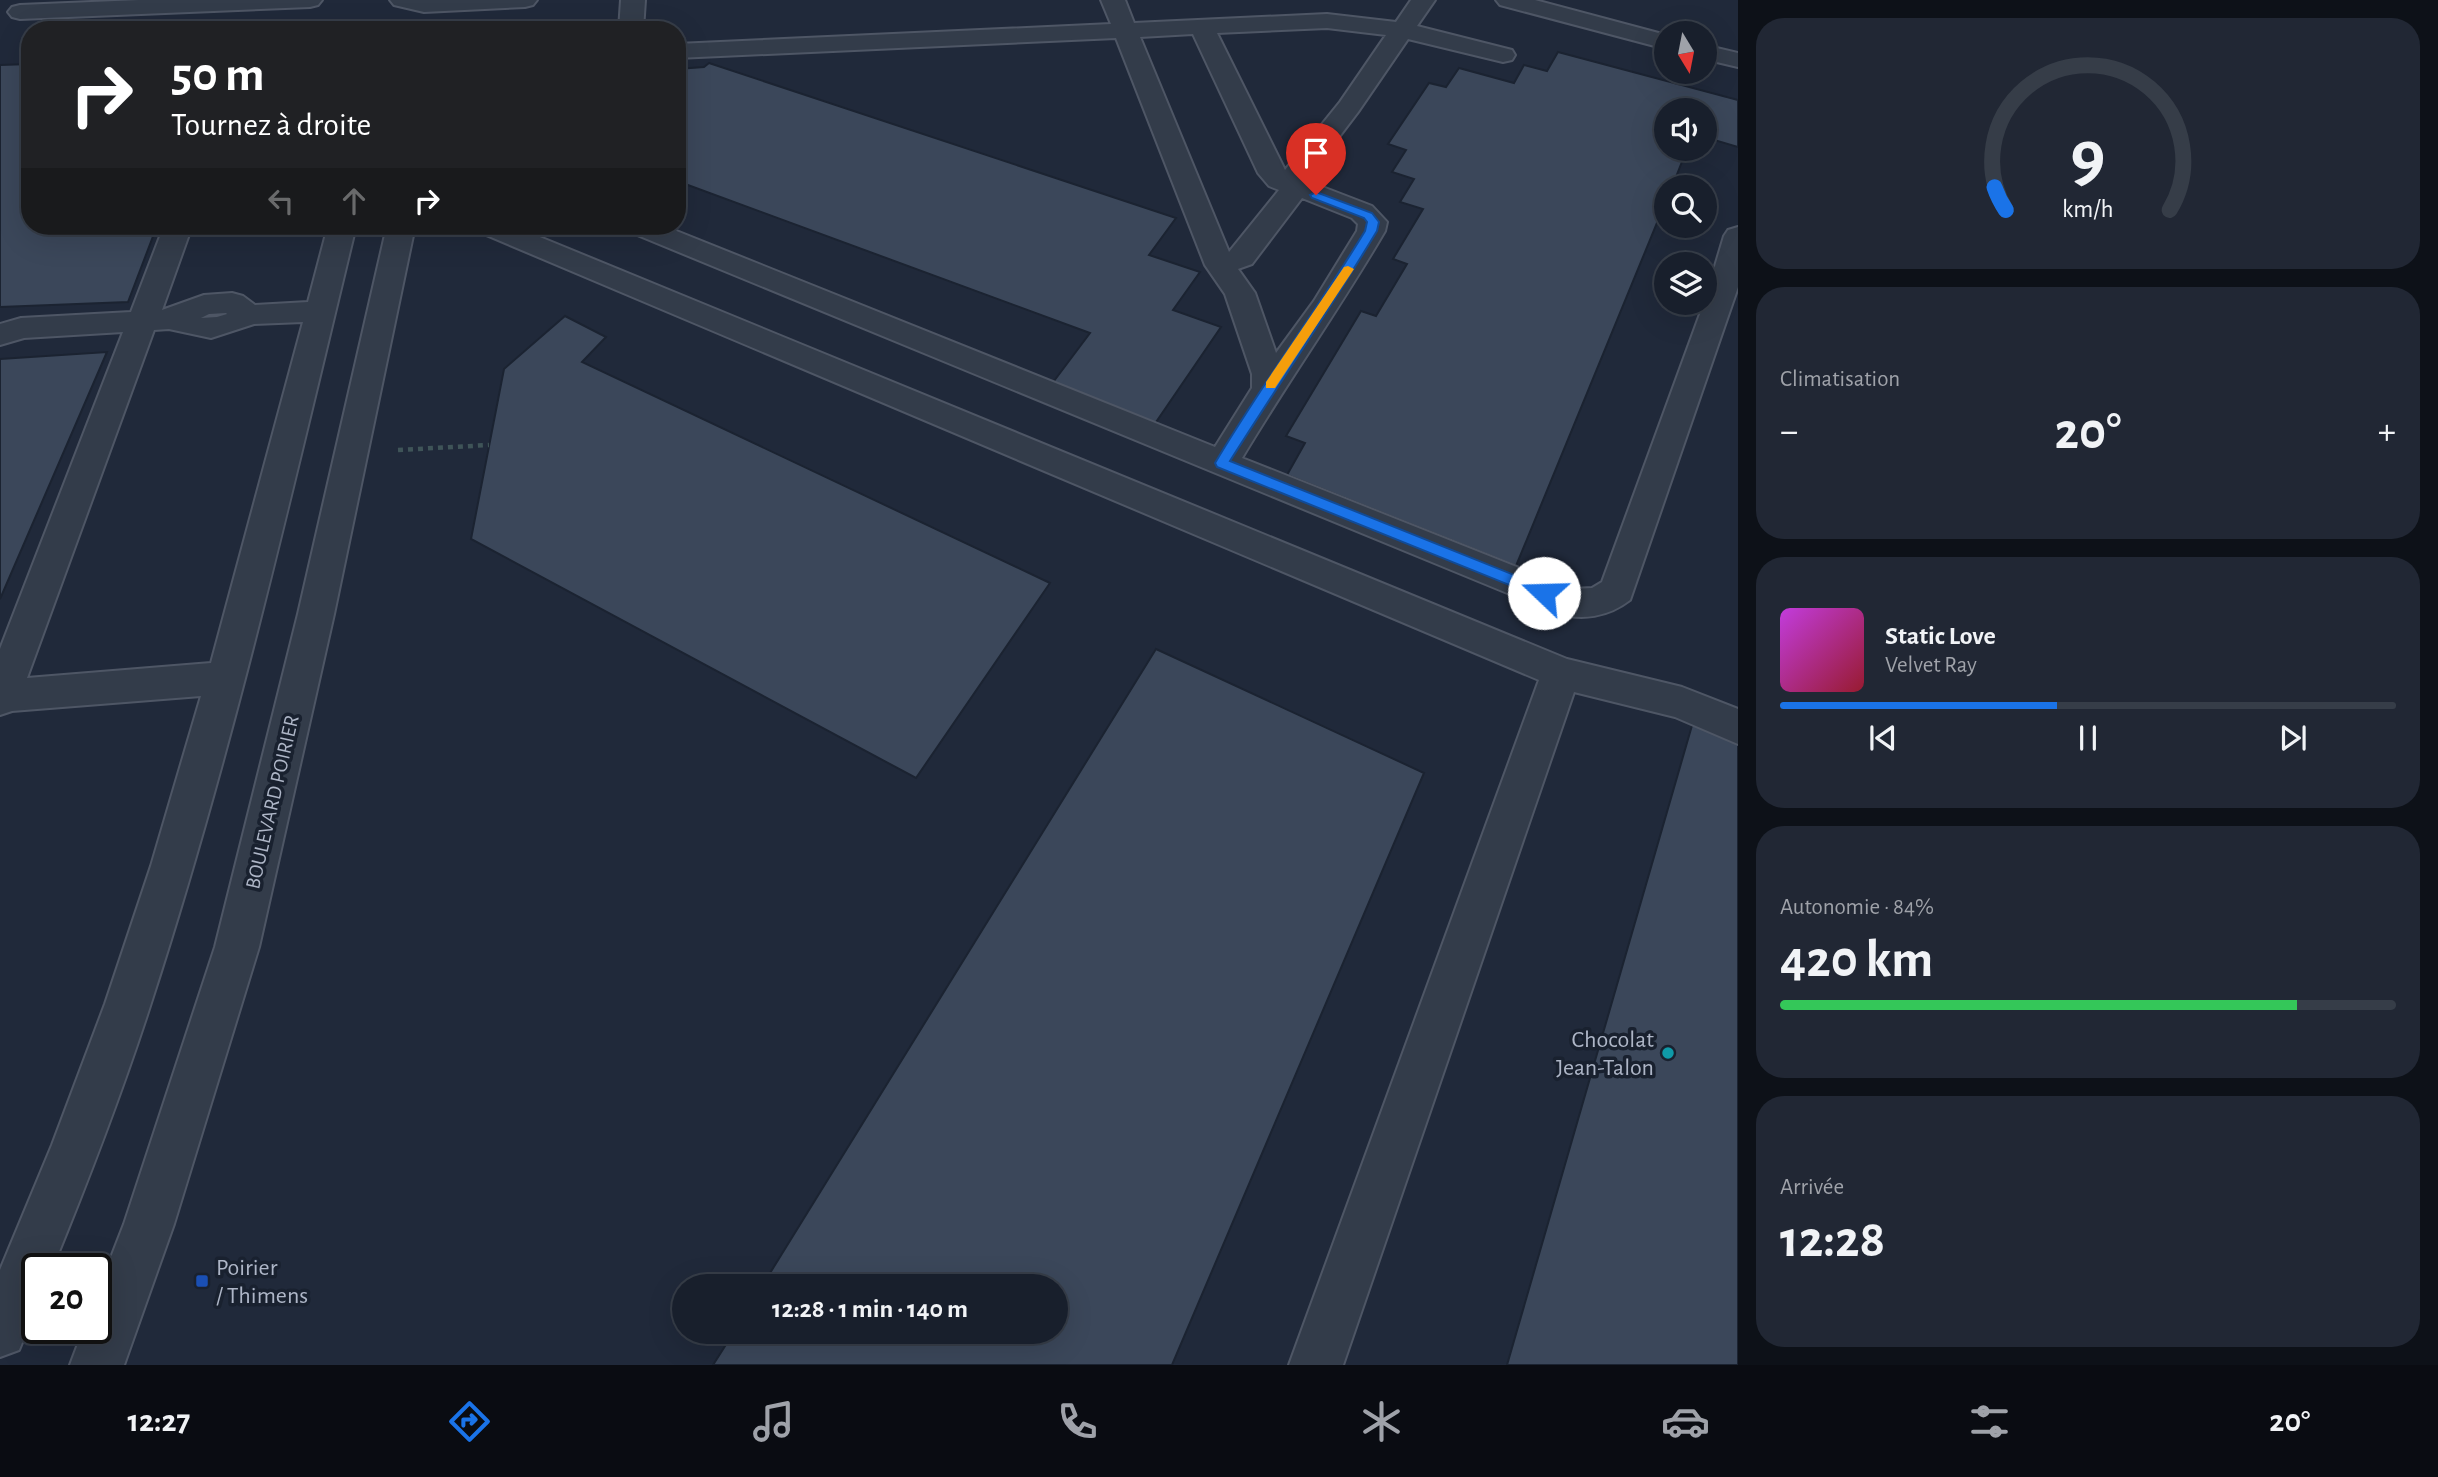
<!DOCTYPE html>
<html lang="fr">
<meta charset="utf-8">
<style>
body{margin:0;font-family:"Alegreya Sans",sans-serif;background:#212734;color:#f1f3f6;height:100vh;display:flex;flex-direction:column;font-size:26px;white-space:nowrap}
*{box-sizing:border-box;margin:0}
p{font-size:23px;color:#9fa2a9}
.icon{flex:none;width:38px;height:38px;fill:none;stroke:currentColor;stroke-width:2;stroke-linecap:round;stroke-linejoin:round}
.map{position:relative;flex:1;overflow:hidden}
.drawer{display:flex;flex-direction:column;gap:18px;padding:18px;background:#0d1118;width:700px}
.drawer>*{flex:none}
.guide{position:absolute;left:21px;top:21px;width:665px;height:214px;border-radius:28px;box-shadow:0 7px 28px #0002,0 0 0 2px #363d48;background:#202124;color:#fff;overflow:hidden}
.needle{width:46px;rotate:170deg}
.controls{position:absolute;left:1654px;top:21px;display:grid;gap:14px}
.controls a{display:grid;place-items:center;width:63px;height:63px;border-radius:50%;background:#181f2c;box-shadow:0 7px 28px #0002,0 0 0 2px #363d48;font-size:35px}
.speed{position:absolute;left:21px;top:1253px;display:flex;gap:14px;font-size:35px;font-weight:700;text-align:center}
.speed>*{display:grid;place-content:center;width:91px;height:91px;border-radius:50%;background:#181f2c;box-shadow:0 7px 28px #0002,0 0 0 2px #363d48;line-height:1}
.speed .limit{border:4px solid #111;border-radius:10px;background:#fff;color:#111}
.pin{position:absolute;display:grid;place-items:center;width:60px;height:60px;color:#fff;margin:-72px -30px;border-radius:50% 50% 50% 0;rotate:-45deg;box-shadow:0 0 7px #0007}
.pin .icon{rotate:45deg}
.me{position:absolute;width:77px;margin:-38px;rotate:291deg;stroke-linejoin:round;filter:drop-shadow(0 0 5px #0008)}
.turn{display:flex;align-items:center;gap:24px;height:147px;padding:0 35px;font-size:32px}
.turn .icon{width:91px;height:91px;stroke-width:2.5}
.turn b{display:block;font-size:49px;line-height:60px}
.lanes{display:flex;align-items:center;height:66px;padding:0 35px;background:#0003;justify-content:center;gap:35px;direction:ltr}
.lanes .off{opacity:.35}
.big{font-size:52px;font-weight:700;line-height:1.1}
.drawer .widget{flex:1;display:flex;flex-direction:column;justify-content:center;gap:10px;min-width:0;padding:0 24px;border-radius:28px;background:#212734}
.drawer .dial{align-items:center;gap:0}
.dial svg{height:182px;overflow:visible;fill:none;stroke:#363d48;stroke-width:7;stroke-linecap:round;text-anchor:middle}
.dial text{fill:#f1f3f6;stroke:none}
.song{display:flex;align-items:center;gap:21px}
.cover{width:84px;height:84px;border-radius:10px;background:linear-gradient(135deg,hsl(290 70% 55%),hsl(350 70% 35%))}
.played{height:7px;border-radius:4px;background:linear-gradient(90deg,#1a73e8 45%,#363d48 45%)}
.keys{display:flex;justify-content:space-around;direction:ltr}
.heat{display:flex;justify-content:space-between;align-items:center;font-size:38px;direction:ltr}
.charge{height:10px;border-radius:5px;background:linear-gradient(90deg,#34c759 84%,#363d48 0)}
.trip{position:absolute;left:672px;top:1274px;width:396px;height:70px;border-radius:35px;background:#181f2c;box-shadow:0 7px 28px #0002,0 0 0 2px #363d48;font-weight:700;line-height:70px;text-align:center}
.dock{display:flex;height:112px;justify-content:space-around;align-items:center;background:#0a0c12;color:#9fa2a9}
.dock .icon{width:49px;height:49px}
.dock .current{color:#1a73e8}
.dock b{font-size:32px;color:#f1f3f6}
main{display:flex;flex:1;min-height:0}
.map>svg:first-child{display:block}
</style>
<main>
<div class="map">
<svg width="1738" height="1365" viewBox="0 0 1738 1365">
<rect width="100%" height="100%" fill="#20293a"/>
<path fill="#3b475a" stroke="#1b2331" stroke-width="2" d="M1558,52L1738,100V147L1704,137V110H1666V149H1687L1672,187H1666V201L1516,566L1287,475L1305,443L1286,436L1361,311L1376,316L1407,264L1393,259L1423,209L1400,202L1414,179L1392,172L1406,150L1388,144L1429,83L1446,87L1459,68L1514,83L1524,65L1547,71Z
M709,63L1176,218L1149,255L1200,272L1173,310L1221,327L1154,425L1051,385L1090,333L677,181V69L704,67Z
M30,64V226H157L128,302L0,307V65Z
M565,316L606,337L582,362L1050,583L916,778L471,539L504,369Z
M107,352L0,599V359Z
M1156,649L1424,773L1172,1365H713L734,1332H1055V1286H762Z
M1693,722L1738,741V1365H1507Z"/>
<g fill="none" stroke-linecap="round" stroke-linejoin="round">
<defs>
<path id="minor" d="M139,0H322L318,5L310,7L20,19L12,17L8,12L12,7L20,5Z
M390,0H537L533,5L525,7L424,12L394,5Z
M621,0H645L643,30H619Z
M1101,0H1125L1134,23L1327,14L1396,22L1411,0H1435L1417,26L1512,50L1515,55L1512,60L1503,62L1408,39L1358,112L1307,179V181L1372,206L1387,222L1385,231C1340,308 1288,381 1242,458L1572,589L1592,588L1602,582L1704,303L1724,236L1728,230L1738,227V287L1630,600C1608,617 1582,621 1556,613L630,232L626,226H664L1215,447L1252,388V374L1225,294L1205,265L1116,38L677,58V44L1111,24ZM1327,28L1386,35L1340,102L1285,170L1217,33ZM1193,34L1258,173L1269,186L1279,190L1229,252L1140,37ZM1302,198L1352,218L1358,224L1357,231L1314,301L1276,353L1255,293L1238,269L1252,264Z
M1496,0H1535L1666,35V49L1500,5Z
M1704,45L1738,53V67L1704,59Z
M164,226H192L162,310L204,295L232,293L243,296L255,305L308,302L328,226H356C293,486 234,748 151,1003C122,1093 88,1181 52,1269H37V1306L19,1350L0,1357V1270L52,1145L105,1004L151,866L201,696L12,711L0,715V649L123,332L24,338L0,345V324L21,318L131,312ZM209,314L226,313L227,314L217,317L201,318ZM303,322L211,663L27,678L154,330L169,329L211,338L254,324Z
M387,226H415L334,614L259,947L174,1224L124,1365H70L84,1328H96V1296L124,1224L215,947L298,614Z
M475,226H513L1567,659L1682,687L1738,709V744L1675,717L1574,692L1343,1365H1289L1539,680L479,232Z"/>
</defs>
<use href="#minor" stroke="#4e5665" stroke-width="4"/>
<path stroke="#3f5458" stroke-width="4.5" stroke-dasharray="5 5" stroke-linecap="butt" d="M398,450L489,445"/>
<use href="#minor" fill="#333c4a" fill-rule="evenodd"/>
</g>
<path fill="#1a73e8" stroke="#114b97" stroke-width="2" d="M1316,192L1372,213L1379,222L1377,231C1330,309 1279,384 1230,461L1549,589L1551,593L1549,597H1539L1217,467L1215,463C1262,384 1317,310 1365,231L1367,222L1364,218L1312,198L1310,195Z"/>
<path fill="#f59e0b" d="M1348,266L1354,269L1275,388H1266V382L1344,267Z"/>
<circle fill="#0f9aa8" stroke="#19212f" stroke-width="2.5" cx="1668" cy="1053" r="7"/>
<rect fill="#1a4fb4" stroke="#19212f" stroke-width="2.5" x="195" y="1274" width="14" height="14" rx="3.5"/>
<g text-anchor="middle" stroke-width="7" stroke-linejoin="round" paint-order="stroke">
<g font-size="21" fill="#aeb6c7" stroke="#19212f">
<text transform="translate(272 802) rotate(-77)" y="7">BOULEVARD POIRIER</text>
</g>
<g font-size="24" fill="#aeb6c7" stroke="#19212f" text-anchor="end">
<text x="1654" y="1047">Chocolat<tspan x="1654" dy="28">Jean-Talon</tspan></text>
<text x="216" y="1275" text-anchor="start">Poirier<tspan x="216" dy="28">/ Thimens</tspan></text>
</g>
</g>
</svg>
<div class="controls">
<a><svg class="needle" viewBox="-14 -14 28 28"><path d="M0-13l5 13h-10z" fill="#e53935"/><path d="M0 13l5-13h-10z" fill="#9fa2a9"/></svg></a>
<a><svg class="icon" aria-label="sound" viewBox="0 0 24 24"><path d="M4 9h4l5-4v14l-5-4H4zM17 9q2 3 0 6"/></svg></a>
<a><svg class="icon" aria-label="search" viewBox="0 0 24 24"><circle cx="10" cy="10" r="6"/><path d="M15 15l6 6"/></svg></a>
<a><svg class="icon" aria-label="layers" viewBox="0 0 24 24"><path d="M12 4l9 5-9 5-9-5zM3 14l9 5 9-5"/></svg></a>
</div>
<div class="speed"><div class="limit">20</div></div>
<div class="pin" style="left:1316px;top:195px;background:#d93025"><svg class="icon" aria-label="arrive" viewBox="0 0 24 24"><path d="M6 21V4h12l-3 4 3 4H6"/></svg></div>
<svg class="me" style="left:1544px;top:593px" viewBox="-20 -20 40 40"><circle r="19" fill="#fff"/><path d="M0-13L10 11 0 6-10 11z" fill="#1a73e8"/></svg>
<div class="trip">12:28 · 1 min · 140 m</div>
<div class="guide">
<div class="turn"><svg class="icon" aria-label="right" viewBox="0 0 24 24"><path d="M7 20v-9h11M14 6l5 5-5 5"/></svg><div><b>50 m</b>Tournez à droite</div></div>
<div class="lanes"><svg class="icon off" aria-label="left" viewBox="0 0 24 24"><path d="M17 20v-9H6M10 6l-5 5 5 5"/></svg><svg class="icon off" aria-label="ahead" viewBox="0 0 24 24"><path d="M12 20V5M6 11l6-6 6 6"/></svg><svg class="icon" aria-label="right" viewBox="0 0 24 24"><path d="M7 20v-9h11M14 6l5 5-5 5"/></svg></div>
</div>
</div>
<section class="drawer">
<div class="widget dial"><svg viewBox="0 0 100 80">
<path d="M14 69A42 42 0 1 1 86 69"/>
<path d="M14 69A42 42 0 0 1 9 59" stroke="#1a73e8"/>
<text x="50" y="56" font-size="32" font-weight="700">9</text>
<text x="50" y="72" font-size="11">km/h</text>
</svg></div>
<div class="widget"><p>Climatisation</p>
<div class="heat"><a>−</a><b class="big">20°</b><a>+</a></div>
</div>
<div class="widget">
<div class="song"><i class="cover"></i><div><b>Static Love</b><p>Velvet Ray</p></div></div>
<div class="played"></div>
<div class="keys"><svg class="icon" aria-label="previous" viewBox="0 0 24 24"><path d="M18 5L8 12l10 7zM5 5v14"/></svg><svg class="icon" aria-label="pause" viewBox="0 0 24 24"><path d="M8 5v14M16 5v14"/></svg><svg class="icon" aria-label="next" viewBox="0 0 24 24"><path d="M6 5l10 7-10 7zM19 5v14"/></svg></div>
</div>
<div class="widget"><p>Autonomie · 84%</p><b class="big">420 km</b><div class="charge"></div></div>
<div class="widget"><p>Arrivée</p><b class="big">12:28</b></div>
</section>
</main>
<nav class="dock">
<b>12:27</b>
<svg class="icon current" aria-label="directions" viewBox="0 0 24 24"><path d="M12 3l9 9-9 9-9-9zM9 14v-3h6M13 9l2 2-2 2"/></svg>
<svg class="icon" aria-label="music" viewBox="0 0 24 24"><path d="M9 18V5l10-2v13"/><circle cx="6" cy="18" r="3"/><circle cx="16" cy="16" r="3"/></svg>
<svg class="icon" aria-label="phone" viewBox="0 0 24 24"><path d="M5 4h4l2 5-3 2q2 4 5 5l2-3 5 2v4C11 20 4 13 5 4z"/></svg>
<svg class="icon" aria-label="climate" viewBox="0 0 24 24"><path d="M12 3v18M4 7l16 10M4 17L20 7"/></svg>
<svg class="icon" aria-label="car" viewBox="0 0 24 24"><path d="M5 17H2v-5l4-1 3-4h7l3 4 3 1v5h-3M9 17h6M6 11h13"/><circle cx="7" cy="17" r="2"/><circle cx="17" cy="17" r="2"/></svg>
<svg class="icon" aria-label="filters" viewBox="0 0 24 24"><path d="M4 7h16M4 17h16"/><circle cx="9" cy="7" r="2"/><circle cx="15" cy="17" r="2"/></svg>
<b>20°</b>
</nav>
